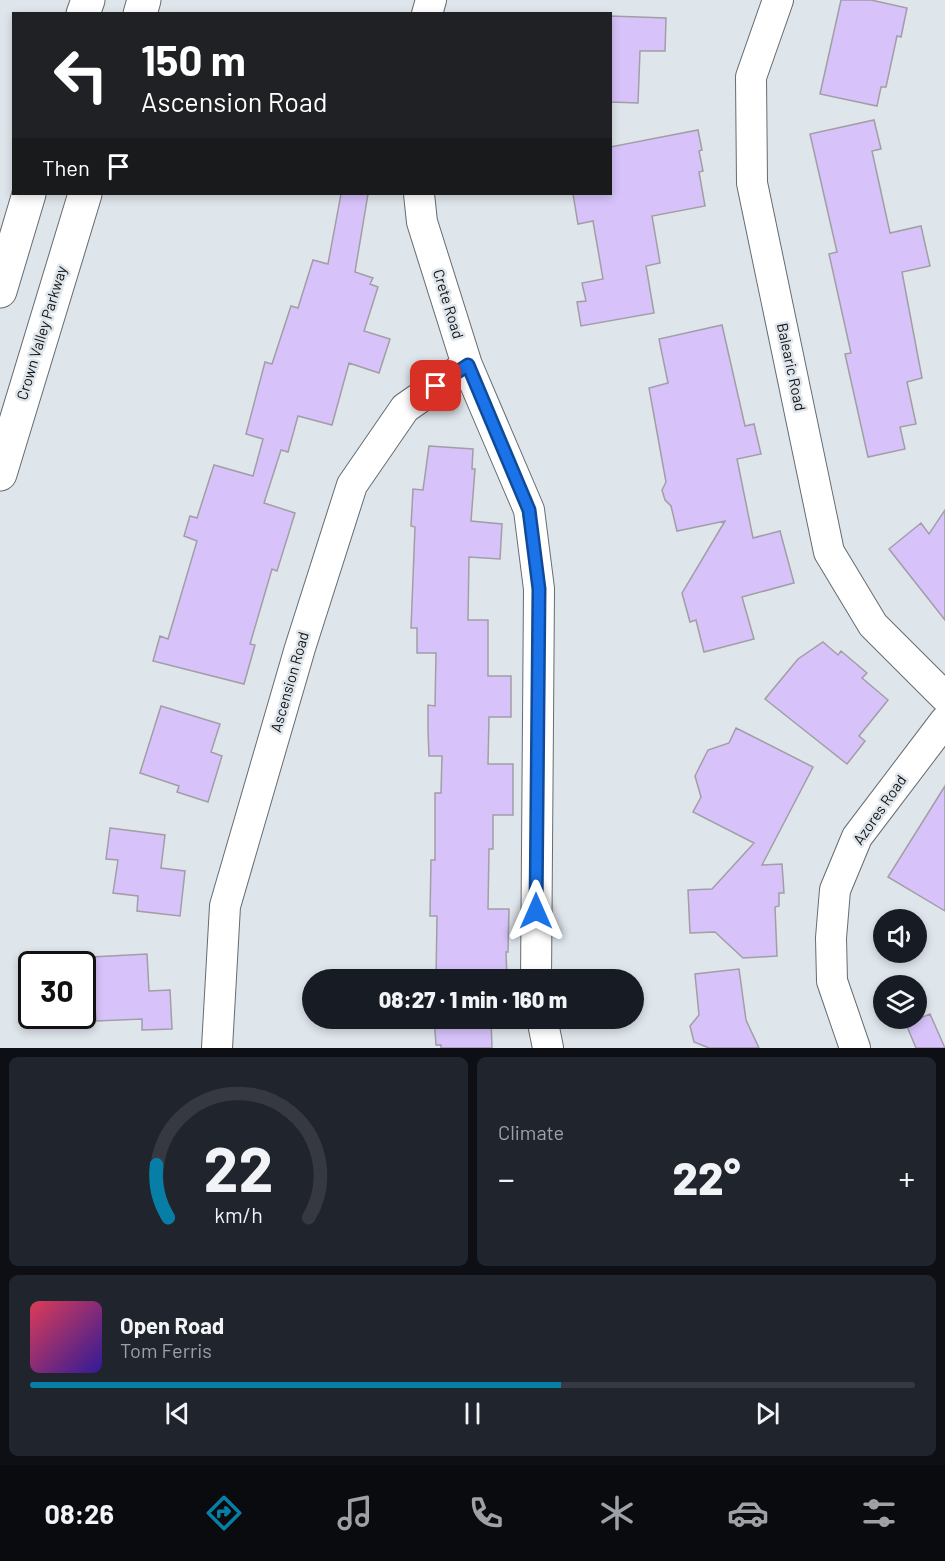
<!DOCTYPE html>
<meta charset="utf-8">
<style>
body{margin:0;font-family:Barlow,sans-serif;background:#20242c;color:#f1f3f6;height:100vh;display:flex;flex-direction:column;font-size:22px;white-space:nowrap}
*{box-sizing:border-box;margin:0}
p{font-size:20px;color:#9ea1a6}
.icon{flex:none;width:33px;height:33px;fill:none;stroke:currentColor;stroke-width:2;stroke-linecap:round;stroke-linejoin:round}
.map{position:relative;height:1048px;overflow:hidden}
.details{display:flex;flex-direction:column;gap:9px;padding:9px;background:#0d0f14;flex:1}
.details>*{flex:none}
.banner{position:absolute;left:12px;top:12px;width:600px;height:183px;border-radius:0px;box-shadow:0 3px 9px #0003;background:#202124;color:#fff;overflow:hidden}
.tools{position:absolute;left:873px;top:909px;display:grid;gap:12px}
.tools a{display:grid;place-items:center;width:54px;height:54px;border-radius:50%;background:#171b24;box-shadow:0 3px 9px #0003;font-size:30px}
.speed{position:absolute;left:18px;top:951px;display:flex;gap:12px;font-size:30px;font-weight:700;text-align:center}
.speed>*{display:grid;place-content:center;width:78px;height:78px;border-radius:50%;background:#171b24;box-shadow:0 3px 9px #0003;line-height:1}
.speed .limit{border:3px solid #111;border-radius:9px;background:#fff;color:#111}
.pin{position:absolute;display:grid;place-items:center;width:51px;height:51px;color:#fff;margin:-26px;border-radius:12px;box-shadow:0 3px 9px #0006}
.me{position:absolute;width:66px;margin:-33px;rotate:0deg;stroke-linejoin:round;filter:drop-shadow(0 0 4px #0008)}
.turn{display:flex;align-items:center;gap:21px;height:126px;padding:0 30px;font-size:27px}
.turn .icon{width:78px;height:78px;stroke-width:2.5}
.turn b{display:block;font-size:42px;line-height:51px}
.then{display:flex;align-items:center;height:57px;padding:0 30px;background:#0003;gap:12px;font-size:22px}
.big{font-size:45px;font-weight:800;line-height:1.1}
.details .tile{flex:1;display:flex;flex-direction:column;justify-content:center;gap:9px;min-width:0;padding:0 21px;border-radius:9px;background:#20242c}
.details .dial{align-items:center;gap:0}
.dial svg{height:156px;overflow:visible;fill:none;stroke:#363941;stroke-width:7;stroke-linecap:round;text-anchor:middle}
.dial text{fill:#f1f3f6;stroke:none}
.song{display:flex;align-items:center;gap:18px}
.cover{width:72px;height:72px;border-radius:9px;background:linear-gradient(135deg,hsl(350 70% 55%),hsl(250 70% 35%))}
.played{height:6px;border-radius:3px;background:linear-gradient(90deg,#077ea5 60%,#363941 60%)}
.keys{display:flex;justify-content:space-around;direction:ltr}
.heat{display:flex;justify-content:space-between;align-items:center;font-size:33px;direction:ltr}
.details .tiles{flex:1;display:grid;gap:9px;grid-template-columns:1fr 1fr}
.tile:last-child{grid-column:span 2}
.trip{position:absolute;left:302px;top:969px;width:342px;height:60px;border-radius:30px;background:#171b24;box-shadow:0 3px 9px #0003;font-weight:800;line-height:60px;text-align:center}
.tab-bar{display:flex;height:96px;justify-content:space-around;align-items:center;background:#090b0e;color:#9ea1a6}
.tab-bar .icon{width:42px;height:42px}
.tab-bar .selected{color:#077ea5}
.tab-bar b{font-size:27px;color:#f1f3f6}
.map>svg:first-child{display:block}
</style>
<div class="map">
<svg width="945" height="1048" viewBox="0 0 945 1048">
<rect width="100%" height="100%" fill="#dee5eb"/>
<path fill="#d7c3fa" stroke="#a19ea6" stroke-width="1.5" d="M841,0H871L907,8L901,37L897,36L886,87H881L877,106L820,94Z
M610,16L666,18L665,51H640L638,103L610,102Z
M874,120L881,149L872,151L890,233L921,226L930,266L902,272L922,378L907,382L916,424L900,427L905,449L868,457L845,354L851,353L829,254L837,252L810,134Z
M698,130L702,150L699,151L703,171L699,172L705,206L652,216L660,263L646,266L654,313L581,326L577,302L586,301L582,283L603,279L593,221L578,224L573,194H610V147Z
M341,194H368L355,272L373,278L370,284L378,287L364,331L390,339L379,373L349,363L332,425L298,416L288,452L281,450L264,503L295,513L277,571L272,569L250,644L255,645L244,684L153,661L160,636L168,639L197,541L184,536L190,516L197,518L214,465L253,476L263,439L246,434L265,362L272,364L291,306L298,308L313,260L328,264Z
M722,325L745,426L754,424L761,454L737,459L753,538L780,531L794,583L742,597L754,639L704,652L696,620L690,622L682,593L725,521L677,531L671,506L665,500L662,490L666,482L649,388L668,383L659,339Z
M429,446L473,449L472,469H475L471,521L502,524L500,559L469,557L468,620H488V676H511V717H489L488,764H513V815H493V849H489L488,909H509L508,952H506L507,980H436L437,916H430L431,860H435V793H441L442,756H429L428,730V705L435,706L436,653H417V628H411L415,527L411,526L413,489L423,490Z
M945,510V620L889,549L921,523L929,534Z
M823,642L838,655L841,651L867,673L862,678L888,700L859,736L865,741L847,764L765,699L798,659Z
M161,706L220,724L211,752L222,756L208,802L177,792L179,786L140,773Z
M736,728L813,767L762,865L782,864L784,893H779V906L775,907L777,956L743,958L715,932L690,933L688,890L712,889L754,843L693,812L701,797L695,776L708,750L729,743Z
M945,786V911L888,877Z
M110,828L165,835L161,868L185,871L180,916L137,911L138,896L113,893L118,860L106,859Z
M147,954L149,991L170,990L172,1029L142,1030V1019L96,1021L92,957Z
M739,969L746,1020L759,1048H709L694,1042L690,1026L699,1015L695,974Z
M930,1014L945,1048H916L906,1024Z
M434,1018H491L492,1048H441V1045H436Z"/>
<g fill="none" stroke-linecap="round" stroke-linejoin="round">
<defs>
<path id="minor" d="M778,0L751,77L752,183L829,552L873,625L945,697
M427,14L431,0
M419,194L422,222L467,365L529,510L539,589L536,980
M542,1018L548,1048
M217,1048L225,906L300,648L352,485L405,408L467,365
M855,1048L832,981L831,938L835,890L857,837L945,721"/>
<path id="major" d="M83,14L88,0
M140,14L144,0
M0,291L29,194
M0,474L85,194"/>
</defs>
<use href="#minor" stroke="#656c71" stroke-width="32"/>
<use href="#major" stroke="#656c71" stroke-width="35"/>
<use href="#minor" stroke="#fff" stroke-width="30"/>
<use href="#major" stroke="#fff" stroke-width="33"/>
</g>
<g fill="none" stroke-linecap="round" stroke-linejoin="round">
<defs>
<path id="route" d="M436,386L468,365L529,510L539,589L536,911"/>
</defs>
<use href="#route" stroke="#114b97" stroke-width="15"/>
<use href="#route" stroke="#1a73e8" stroke-width="10"/>
</g>
<g text-anchor="middle" stroke-width="5" stroke-linejoin="round" paint-order="stroke">
<g font-size="15" fill="#101214" stroke="#dee5eb">
<text transform="translate(448 304) rotate(73)" y="5">Crete Road</text>
<text transform="translate(42 333) rotate(-73)" y="5">Crown Valley Parkway</text>
<text transform="translate(791 367) rotate(78)" y="5">Balearic Road</text>
<text transform="translate(290 682) rotate(-74)" y="5">Ascension Road</text>
<text transform="translate(880 810) rotate(-55)" y="5">Azores Road</text>
</g>
</g>
</svg>
<div class="tools">
<a><svg class="icon" aria-label="sound" viewBox="0 0 24 24"><path d="M4 9h4l5-4v14l-5-4H4zM17 9q2 3 0 6"/></svg></a>
<a><svg class="icon" aria-label="layers" viewBox="0 0 24 24"><path d="M12 4l9 5-9 5-9-5zM3 14l9 5 9-5"/></svg></a>
</div>
<div class="speed"><div class="limit">30</div></div>
<div class="pin" style="left:436px;top:386px;background:#d93025"><svg class="icon" aria-label="arrive" viewBox="0 0 24 24"><path d="M6 21V4h12l-3 4 3 4H6"/></svg></div>
<svg class="me" style="left:536px;top:911px" viewBox="-20 -20 40 40"><path d="M0-17L14 15 0 8-14 15z" fill="#1a73e8" stroke="#fff" stroke-width="4"/></svg>
<div class="trip">08:27 · 1 min · 160 m</div>
<div class="banner">
<div class="turn"><svg class="icon" aria-label="left" viewBox="0 0 24 24"><path d="M17 20v-9H6M10 6l-5 5 5 5"/></svg><div><b>150 m</b>Ascension Road</div></div>
<div class="then">Then<svg class="icon" aria-label="arrive" viewBox="0 0 24 24"><path d="M6 21V4h12l-3 4 3 4H6"/></svg></div>
</div>
</div>
<section class="details">
<div class="tiles">
<div class="tile dial"><svg viewBox="0 0 100 80">
<path d="M14 69A42 42 0 1 1 86 69"/>
<path d="M14 69A42 42 0 0 1 8 42" stroke="#077ea5"/>
<text x="50" y="56" font-size="32" font-weight="700">22</text>
<text x="50" y="72" font-size="11">km/h</text>
</svg></div>
<div class="tile"><p>Climate</p>
<div class="heat"><a>−</a><b class="big">22°</b><a>+</a></div>
</div>
<div class="tile">
<div class="song"><i class="cover"></i><div><b>Open Road</b><p>Tom Ferris</p></div></div>
<div class="played"></div>
<div class="keys"><svg class="icon" aria-label="previous" viewBox="0 0 24 24"><path d="M18 5L8 12l10 7zM5 5v14"/></svg><svg class="icon" aria-label="pause" viewBox="0 0 24 24"><path d="M8 5v14M16 5v14"/></svg><svg class="icon" aria-label="next" viewBox="0 0 24 24"><path d="M6 5l10 7-10 7zM19 5v14"/></svg></div>
</div>
</div>
</section>
<nav class="tab-bar">
<b>08:26</b>
<svg class="icon selected" aria-label="directions" viewBox="0 0 24 24"><path d="M12 3l9 9-9 9-9-9zM9 14v-3h6M13 9l2 2-2 2"/></svg>
<svg class="icon" aria-label="music" viewBox="0 0 24 24"><path d="M9 18V5l10-2v13"/><circle cx="6" cy="18" r="3"/><circle cx="16" cy="16" r="3"/></svg>
<svg class="icon" aria-label="phone" viewBox="0 0 24 24"><path d="M5 4h4l2 5-3 2q2 4 5 5l2-3 5 2v4C11 20 4 13 5 4z"/></svg>
<svg class="icon" aria-label="climate" viewBox="0 0 24 24"><path d="M12 3v18M4 7l16 10M4 17L20 7"/></svg>
<svg class="icon" aria-label="car" viewBox="0 0 24 24"><path d="M5 17H2v-5l4-1 3-4h7l3 4 3 1v5h-3M9 17h6M6 11h13"/><circle cx="7" cy="17" r="2"/><circle cx="17" cy="17" r="2"/></svg>
<svg class="icon" aria-label="filters" viewBox="0 0 24 24"><path d="M4 7h16M4 17h16"/><circle cx="9" cy="7" r="2"/><circle cx="15" cy="17" r="2"/></svg>
</nav>
